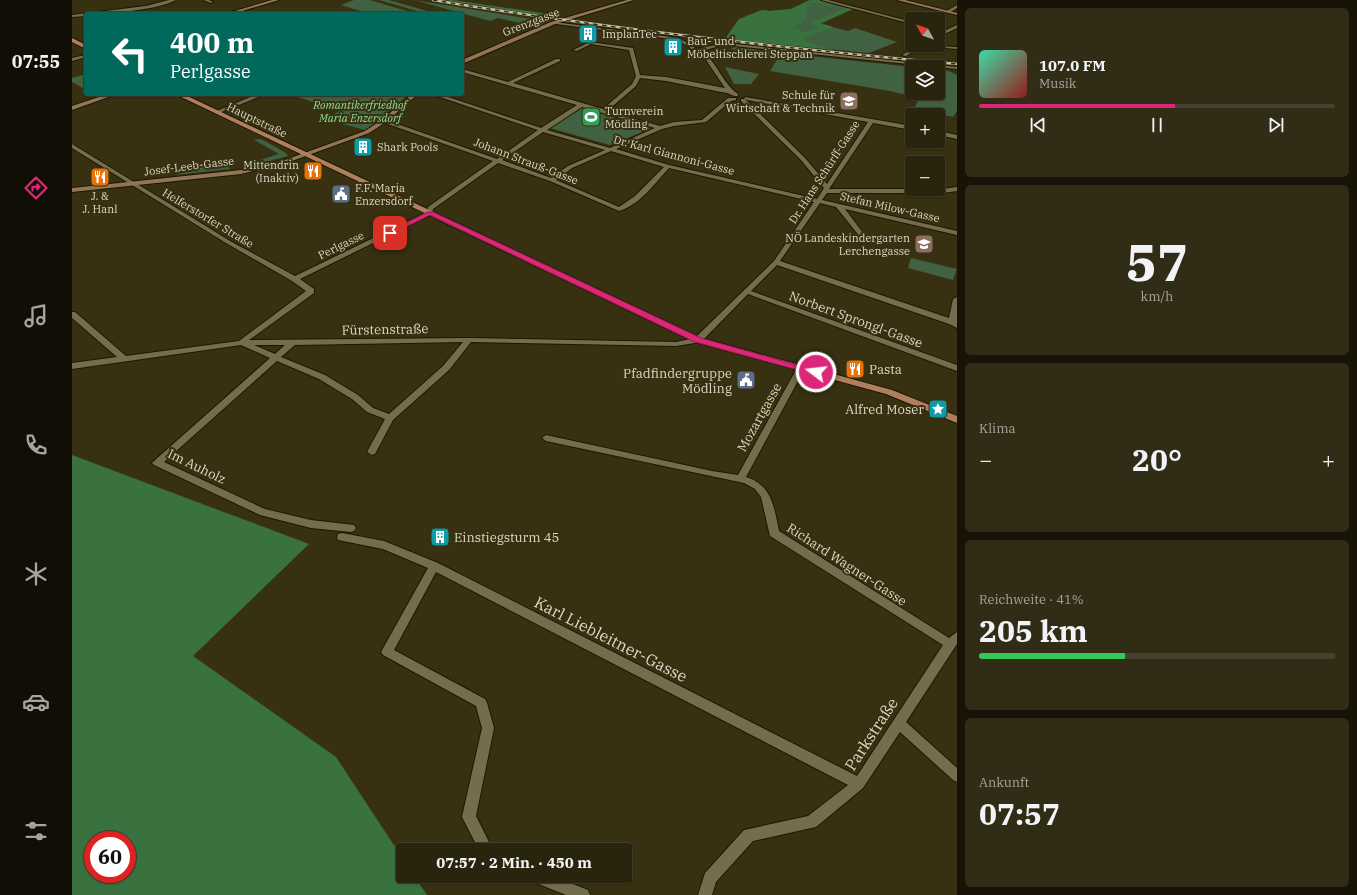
<!DOCTYPE html>
<html lang="de">
<meta charset="utf-8">
<style>
body{margin:0;font-family:"IBM Plex Serif",serif;background:#312c16;color:#f1f3f6;height:100vh;display:flex;flex-direction:column;font-size:15px;white-space:nowrap}
*{box-sizing:border-box;margin:0}
p{font-size:13px;color:#a5a49d}
.icon{flex:none;width:22px;height:22px;fill:none;stroke:currentColor;stroke-width:2;stroke-linecap:round;stroke-linejoin:round}
.map{position:relative;flex:1;overflow:hidden}
.side{display:flex;flex-direction:column;gap:8px;padding:8px;background:#171407;width:400px}
.side>*{flex:none}
.banner{position:absolute;left:12px;top:12px;width:380px;height:84px;border-radius:4px;box-shadow:0 1px 3px #0004,0 0 0 1px #45412e;background:#00695c;color:#fff;overflow:hidden}
.needle{width:26px;rotate:310deg}
.fabs{position:absolute;left:833px;top:12px;display:grid;gap:8px}
.fabs a{display:grid;place-items:center;width:40px;height:40px;border-radius:4px;background:#29240d;box-shadow:0 1px 3px #0004,0 0 0 1px #45412e;font-size:20px}
.speed{position:absolute;left:12px;top:831px;display:flex;gap:8px;font-size:20px;font-weight:700;text-align:center}
.speed>*{display:grid;place-content:center;width:52px;height:52px;border-radius:50%;background:#29240d;box-shadow:0 1px 3px #0004,0 0 0 1px #45412e;line-height:1}
.speed .limit{border:6px solid #d22;background:#fff;color:#111}
.pin{position:absolute;display:grid;place-items:center;width:34px;height:34px;color:#fff;margin:-17px;border-radius:8px;box-shadow:0 2px 6px #0006}
.me{position:absolute;width:44px;margin:-22px;rotate:285deg;stroke-linejoin:round;filter:drop-shadow(0 0 3px #0008)}
.turn{display:flex;align-items:center;gap:14px;height:84px;padding:0 20px;font-size:18px}
.turn .icon{width:52px;height:52px;stroke-width:2.5}
.turn b{display:block;font-size:28px;line-height:34px}
.big{font-size:30px;font-weight:700;line-height:1.1}
.side .tile{flex:1;display:flex;flex-direction:column;justify-content:center;gap:6px;min-width:0;padding:0 14px;border-radius:6px;background:#312c16}
.side .dial{align-items:center;gap:0}
.dial b{font-size:52px;line-height:1}
.song{display:flex;align-items:center;gap:12px}
.cover{width:48px;height:48px;border-radius:6px;background:linear-gradient(135deg,hsl(160 70% 55%),hsl(0 70% 35%))}
.played{height:4px;border-radius:2px;background:linear-gradient(90deg,#db2777 55%,#45412e 55%)}
.keys{display:flex;justify-content:space-around;direction:ltr}
.heat{display:flex;justify-content:space-between;align-items:center;font-size:22px;direction:ltr}
.charge{height:6px;border-radius:3px;background:linear-gradient(90deg,#34c759 41%,#45412e 0)}
.trip{position:absolute;left:324px;top:843px;width:236px;height:40px;border-radius:4px;background:#29240d;box-shadow:0 1px 3px #0004,0 0 0 1px #45412e;font-weight:700;line-height:40px;text-align:center}
main{display:flex;flex:1;min-height:0}
.tabs{display:flex;flex-direction:column;width:72px;justify-content:space-around;align-items:center;background:#100e05;color:#a5a49d}
.tabs .icon{width:28px;height:28px}
.tabs .current{color:#db2777}
.tabs b{font-size:18px;color:#f1f3f6}
.map>svg:first-child{display:block}
</style>
<main>
<nav class="tabs">
<b>07:55</b>
<svg class="icon current" aria-label="directions" viewBox="0 0 24 24"><path d="M12 3l9 9-9 9-9-9zM9 14v-3h6M13 9l2 2-2 2"/></svg>
<svg class="icon" aria-label="music" viewBox="0 0 24 24"><path d="M9 18V5l10-2v13"/><circle cx="6" cy="18" r="3"/><circle cx="16" cy="16" r="3"/></svg>
<svg class="icon" aria-label="phone" viewBox="0 0 24 24"><path d="M5 4h4l2 5-3 2q2 4 5 5l2-3 5 2v4C11 20 4 13 5 4z"/></svg>
<svg class="icon" aria-label="climate" viewBox="0 0 24 24"><path d="M12 3v18M4 7l16 10M4 17L20 7"/></svg>
<svg class="icon" aria-label="car" viewBox="0 0 24 24"><path d="M5 17H2v-5l4-1 3-4h7l3 4 3 1v5h-3M9 17h6M6 11h13"/><circle cx="7" cy="17" r="2"/><circle cx="17" cy="17" r="2"/></svg>
<svg class="icon" aria-label="filters" viewBox="0 0 24 24"><path d="M4 7h16M4 17h16"/><circle cx="9" cy="7" r="2"/><circle cx="15" cy="17" r="2"/></svg>
</nav>
<div class="map">
<svg width="885" height="895" viewBox="0 0 885 895">
<rect width="100%" height="100%" fill="#373011"/>
<path fill="#416143" d="M282,0H298L345,14H298L269,5Z
M307,0H317L362,13L366,11L378,14H355Z
M342,0L478,22L464,27L426,18L418,21Z
M738,0H747L781,9L748,24L776,31L783,28L825,42L797,53L653,39L667,19L690,10L698,11L719,9Z
M664,46L706,51L702,57L659,49Z
M709,53L840,67V93H866V70L877,71L885,75V111L881,117L842,109L847,98L818,91L698,71Z
M653,67L687,74L679,84H662Z
M14,74V90L0,82V78Z
M217,94H337L309,119L293,130L252,119L268,111Z
M510,108L578,127V129L538,145L478,128Z
M186,139L191,140L214,153L216,156L175,167L171,165L207,154L182,140Z
M152,161L158,169L103,175Z
M839,258L885,269L881,280L836,268Z"/>
<path fill="#39713f" fill-rule="evenodd" d="M373,0H381L483,15L480,17Z
M738,0H747L764,5C755,8 745,0 735,4L734,19L721,28L733,32L747,28L739,22L776,7L781,9L748,23L762,27L733,38V41L761,50L653,39L667,19L690,10L698,11L719,9Z
M0,455L237,544L121,656L264,757L331,859V876H342L355,895H0ZM21,840H55V874H21Z"/>
<g fill="none" stroke-linecap="round" stroke-linejoin="round">
<defs>
<path id="street" d="M97,0H104C86,10 36,14 14,14V16L0,17V15L74,6Z
M131,0H137L141,2L139,3Z
M749,0H756L840,22V24Z
M885,5V8L877,13L873,12Z
M482,22L607,38L625,49L652,43L885,67V69L652,45L629,51C645,61 650,83 666,94V96C660,97 657,92 649,92L594,81L568,78L564,86L535,111L588,126L602,122L630,120L656,98H664V100L659,101L634,122L602,126L590,129L544,149L597,165L745,199L752,188L729,160L669,101V99H673L733,158L755,184L796,122L675,100L672,98L673,97L840,126V130L801,123L757,189H870L885,187V191L870,193H755L750,200L885,231V235L773,209L794,237L791,239L789,238L764,207L748,203L708,261L877,318L881,299L885,297V328L877,324L705,265L679,291L885,365V371L676,294L629,342L604,346L399,342L377,370L321,420L303,454L300,455L295,452L313,419L295,412L280,399L247,379L205,361L92,462L193,509L239,520L282,525L284,528L282,531L279,532L239,528L188,515L82,465L80,463L82,461L198,358L169,345L0,369V363L45,357L0,318V312H3L54,356L167,341L234,291L220,281L154,243L0,148V144L158,241L223,276L355,212L356,207L421,161L310,122V120H314L425,159L466,130L359,94H367L469,128L505,105L390,72V69L436,82L484,59H488V61L441,83L531,109L560,84L564,76L557,50L519,44L505,51L501,50L518,42L561,48L568,75L594,77L653,88L632,57L606,40L484,24ZM510,107L583,128L538,148L475,130ZM471,132L533,150L496,166L479,178L430,160ZM539,151L592,167L563,196L547,207L484,180L500,168ZM426,163L478,181L547,211C568,205 583,183 597,168L742,202L702,261L623,338L604,342L397,338L177,340L242,293V289L228,279L360,214L361,209ZM391,342L371,366L317,414L301,408L286,395L253,375L209,357L223,345ZM182,345H213L203,354Z
M885,25V28L866,37V34Z
M847,45L885,47V49L851,46L834,56L830,55Z
M14,55V57L0,61V58Z
M186,94H194L147,113L142,112Z
M866,131L885,135V139L866,135Z
M729,365L733,368L674,477C700,485 702,507 707,531L877,638L885,632V644L834,722L885,768V782L881,780L828,732L791,788L744,827L681,841L644,882L640,895H626L633,873L672,830L736,816L776,785L364,572L322,650L413,699L415,703L422,728L404,816L421,850H407L390,817L410,728L404,706L311,655L309,652L356,568L311,549L266,540L265,537L266,534L270,533L312,541L366,563L785,776L871,645L698,536L689,497L683,489L672,483L474,441L470,438L474,435L640,471L666,475L725,368Z
M457,876H481L516,890L518,895H494L459,881Z"/>
<path id="secondary" d="M200,0H207L160,14H153Z
M555,0H562L483,24L390,64V60L479,22Z
M825,0H833L885,13V15Z
M36,94H45L0,110V106Z
M340,94H346L314,122L297,133L217,162L169,174L0,192V188L169,170L213,160L293,131L310,120Z"/>
<path id="primary" d="M0,38L14,45V49L0,42Z
M103,94H111L629,338L820,390L885,416V423L814,394L623,342Z"/>
</defs>
<use href="#street" stroke="#1e1800" stroke-width="2"/>
<use href="#secondary" stroke="#1e1800" stroke-width="2"/>
<use href="#primary" stroke="#1e1800" stroke-width="2"/>
<use href="#street" fill="#746d4d" fill-rule="evenodd"/>
<use href="#secondary" fill="#927555" fill-rule="evenodd"/>
<use href="#primary" fill="#af7e5e" fill-rule="evenodd"/>
<defs>
<path id="rail" d="M361,0C535,29 710,48 885,64"/>
</defs>
<use href="#rail" stroke="#c3beab" stroke-width="2.5"/>
<use href="#rail" stroke="#373011" stroke-width="1.5" stroke-dasharray="4.5" stroke-linecap="butt"/>
</g>
<path fill="#db2777" stroke="#8e194d" d="M356,212H361L629,338L747,371L748,372L744,375L623,342L358,215L320,234L314,233Z"/>
<defs>
<symbol id="building-square" viewBox="-11 -11 22 22"><rect x="-9" y="-9" width="18" height="18" rx="4" fill="#0f9aa8" stroke="#373011"/><path d="M-4-6H4V6H1V3H-1V6H-4ZM-2.5-4.3h1.7v1.8h-1.7ZM.8-4.3h1.7v1.8H.8ZM-2.5-1h1.7V.8h-1.7ZM.8-1h1.7V.8H.8Z" fill="#fff"/></symbol>
<symbol id="school-square" viewBox="-11 -11 22 22"><rect x="-9" y="-9" width="18" height="18" rx="4" fill="#8d6e63" stroke="#373011"/><path d="M0-5L7-2L0 1L-7-2ZM-4 1L0 2.5L4 1V4Q0 6-4 4Z" fill="#fff"/></symbol>
<symbol id="stadium-square" viewBox="-11 -11 22 22"><rect x="-9" y="-9" width="18" height="18" rx="4" fill="#2e9e5b" stroke="#373011"/><path d="M0-5a6.5 5 0 1 0 0 10a6.5 5 0 1 0 0-10ZM-3.5-1.8h7v3.6h-7Z" fill="#fff"/></symbol>
<symbol id="restaurant-square" viewBox="-11 -11 22 22"><rect x="-9" y="-9" width="18" height="18" rx="4" fill="#e8710a" stroke="#373011"/><path d="M-5-6h1v4h1v-4h1v4h1v-4h1v5L-1.5 .5V6h-2V.5L-5-1ZM5-6V6H3V1.5H1.5Q1.5-4 5-6Z" fill="#fff"/></symbol>
<symbol id="civic-square" viewBox="-11 -11 22 22"><rect x="-9" y="-9" width="18" height="18" rx="4" fill="#5c6f8a" stroke="#373011"/><path d="M-.6-6.5H3V-4.5H.6V-3L4-1V1h2V6H-6V1h2V-1L-.6-3ZM-1.2 2.5V6h2.4V2.5Z" fill="#fff"/></symbol>
<symbol id="sight-square" viewBox="-11 -11 22 22"><rect x="-9" y="-9" width="18" height="18" rx="4" fill="#0f9aa8" stroke="#373011"/><path d="M0-6L1.8-2.2L6-1.7L2.9 1.2L3.7 5.4L0 3.3L-3.7 5.4L-2.9 1.2L-6-1.7L-1.8-2.2Z" fill="#fff"/></symbol>
</defs>
<g fill-rule="evenodd">
<use href="#building-square" x="505" y="23" width="22" height="22"/>
<use href="#building-square" x="590" y="36" width="22" height="22"/>
<use href="#school-square" x="766" y="90" width="22" height="22"/>
<use href="#stadium-square" x="508" y="106" width="22" height="22"/>
<use href="#building-square" x="280" y="136" width="22" height="22"/>
<use href="#restaurant-square" x="230" y="160" width="22" height="22"/>
<use href="#restaurant-square" x="17" y="166" width="22" height="22"/>
<use href="#civic-square" x="258" y="183" width="22" height="22"/>
<use href="#school-square" x="841" y="233" width="22" height="22"/>
<use href="#restaurant-square" x="772" y="358" width="22" height="22"/>
<use href="#civic-square" x="663" y="369" width="22" height="22"/>
<use href="#sight-square" x="855" y="398" width="22" height="22"/>
<use href="#building-square" x="357" y="526" width="22" height="22"/>
</g>
<g text-anchor="middle" stroke-width="4" stroke-linejoin="round" paint-order="stroke">
<g font-size="11" fill="#dcd8c7" stroke="#373011">
<text transform="translate(459 22) rotate(-21)" y="4">Grenzgasse</text>
<text transform="translate(185 120) rotate(26)" y="4">Hauptstraße</text>
<text transform="translate(602 155) rotate(15)" y="4">Dr. Karl Giannoni-Gasse</text>
<text transform="translate(454 161) rotate(21)" y="4">Johann Strauß-Gasse</text>
<text transform="translate(117 166) rotate(-7)" y="4">Josef-Leeb-Gasse</text>
<text transform="translate(752 172) rotate(-57)" y="4">Dr. Hans Schürff-Gasse</text>
<text transform="translate(818 207) rotate(13)" y="4">Stefan Milow-Gasse</text>
<text transform="translate(136 218) rotate(31)" y="4">Helferstorfer Straße</text>
<text transform="translate(269 245) rotate(-26)" y="4">Perlgasse</text>
</g>
<g font-size="11" fill="#dcd8c7" stroke="#373011" text-anchor="start">
<text x="530" y="38">ImplanTec</text>
<text x="615" y="45">Bau- und<tspan x="615" dy="13">Möbeltischlerei Steppan</tspan></text>
<text x="763" y="99" text-anchor="end">Schule für<tspan x="763" dy="13">Wirtschaft &amp; Technik</tspan></text>
<text x="533" y="115">Turnverein<tspan x="533" dy="13">Mödling</tspan></text>
<text x="305" y="151">Shark Pools</text>
<text x="227" y="169" text-anchor="end">Mittendrin<tspan x="227" dy="13">(Inaktiv)</tspan></text>
<text x="283" y="192">F.F. Maria<tspan x="283" dy="13">Enzersdorf</tspan></text>
<text x="28" y="200" text-anchor="middle">J. &amp;<tspan x="28" dy="13">J. Hanl</tspan></text>
<text x="838" y="242" text-anchor="end">NÖ Landeskindergarten<tspan x="838" dy="13">Lerchengasse</tspan></text>
</g>
<g font-size="11" font-style="italic" fill="#8fde95" stroke="#373011">
<text x="288" y="109">Romantikerfriedhof<tspan x="288" dy="13">Maria Enzersdorf</tspan></text>
</g>
<g font-size="13" fill="#dcd8c7" stroke="#373011">
<text transform="translate(784 319) rotate(20)" y="5">Norbert Sprongl-Gasse</text>
<text transform="translate(313 329) rotate(-1)" y="5">Fürstenstraße</text>
<text transform="translate(687 417) rotate(-61)" y="5">Mozartgasse</text>
<text transform="translate(125 466) rotate(26)" y="5">Im Auholz</text>
<text transform="translate(775 564) rotate(33)" y="5">Richard Wagner-Gasse</text>
</g>
<g font-size="13" fill="#dcd8c7" stroke="#373011" text-anchor="start">
<text x="797" y="374">Pasta</text>
<text x="660" y="378" text-anchor="end">Pfadfindergruppe<tspan x="660" dy="15">Mödling</tspan></text>
<text x="852" y="414" text-anchor="end">Alfred Moser</text>
<text x="382" y="542">Einstiegsturm 45</text>
</g>
<g font-size="16" fill="#dcd8c7" stroke="#373011">
<text transform="translate(539 639) rotate(27)" y="6">Karl Liebleitner-Gasse</text>
<text transform="translate(799 734) rotate(-57)" y="6">Parkstraße</text>
</g>
</g>
</svg>
<div class="fabs">
<a><svg class="needle" viewBox="-14 -14 28 28"><path d="M0-13l5 13h-10z" fill="#e53935"/><path d="M0 13l5-13h-10z" fill="#a5a49d"/></svg></a>
<a><svg class="icon" aria-label="layers" viewBox="0 0 24 24"><path d="M12 4l9 5-9 5-9-5zM3 14l9 5 9-5"/></svg></a>
<a>+</a>
<a>−</a>
</div>
<div class="speed"><div class="limit">60</div></div>
<div class="pin" style="left:318px;top:233px;background:#d93025"><svg class="icon" aria-label="arrive" viewBox="0 0 24 24"><path d="M6 21V4h12l-3 4 3 4H6"/></svg></div>
<svg class="me" style="left:744px;top:372px" viewBox="-20 -20 40 40"><circle r="17" fill="#db2777" stroke="#fff" stroke-width="3"/><path d="M0-11L8 9 0 5-8 9z" fill="#fff"/></svg>
<div class="trip">07:57 · 2 Min. · 450 m</div>
<div class="banner">
<div class="turn"><svg class="icon" aria-label="left" viewBox="0 0 24 24"><path d="M17 20v-9H6M10 6l-5 5 5 5"/></svg><div><b>400 m</b>Perlgasse</div></div>
</div>
</div>
<section class="side">
<div class="tile">
<div class="song"><i class="cover"></i><div><b>107.0 FM</b><p>Musik</p></div></div>
<div class="played"></div>
<div class="keys"><svg class="icon" aria-label="previous" viewBox="0 0 24 24"><path d="M18 5L8 12l10 7zM5 5v14"/></svg><svg class="icon" aria-label="pause" viewBox="0 0 24 24"><path d="M8 5v14M16 5v14"/></svg><svg class="icon" aria-label="next" viewBox="0 0 24 24"><path d="M6 5l10 7-10 7zM19 5v14"/></svg></div>
</div>
<div class="tile dial"><b>57</b><p>km/h</p></div>
<div class="tile"><p>Klima</p>
<div class="heat"><a>−</a><b class="big">20°</b><a>+</a></div>
</div>
<div class="tile"><p>Reichweite · 41%</p><b class="big">205 km</b><div class="charge"></div></div>
<div class="tile"><p>Ankunft</p><b class="big">07:57</b></div>
</section>
</main>
